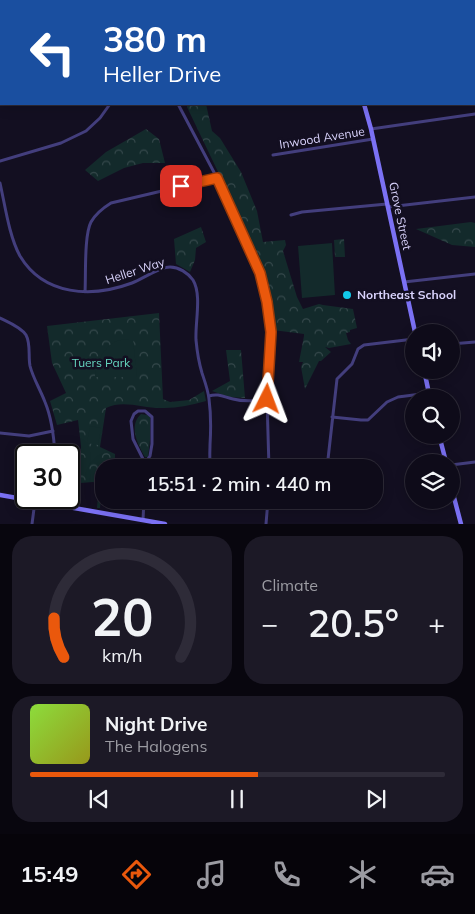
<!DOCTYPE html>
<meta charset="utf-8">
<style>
body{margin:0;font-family:Mulish,sans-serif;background:#1c1926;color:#f1f3f6;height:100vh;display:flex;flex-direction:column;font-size:19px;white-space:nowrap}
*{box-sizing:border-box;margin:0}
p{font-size:16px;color:#9b9ba2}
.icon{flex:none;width:28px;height:28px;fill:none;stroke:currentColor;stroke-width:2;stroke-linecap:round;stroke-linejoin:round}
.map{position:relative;height:524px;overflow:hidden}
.details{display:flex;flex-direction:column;gap:12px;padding:12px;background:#08060e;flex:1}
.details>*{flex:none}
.guide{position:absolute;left:0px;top:0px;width:475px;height:105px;box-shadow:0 2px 12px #0003,0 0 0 1px #2e2b38;background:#1a4fa0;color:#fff;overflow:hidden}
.tools{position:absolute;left:405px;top:324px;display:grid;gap:10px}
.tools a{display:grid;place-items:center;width:55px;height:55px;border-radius:50%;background:#0e0b19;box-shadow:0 2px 12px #0003,0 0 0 1px #2e2b38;font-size:25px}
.speed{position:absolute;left:15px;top:444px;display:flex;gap:10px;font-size:25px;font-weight:700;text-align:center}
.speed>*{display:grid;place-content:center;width:65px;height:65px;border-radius:50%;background:#0e0b19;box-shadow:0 2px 12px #0003,0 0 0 1px #2e2b38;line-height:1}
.speed .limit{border:2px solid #111;border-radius:8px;background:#fff;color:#111}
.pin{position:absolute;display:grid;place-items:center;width:42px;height:42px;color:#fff;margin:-21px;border-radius:10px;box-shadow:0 2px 8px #0006}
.me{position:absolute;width:55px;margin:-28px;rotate:3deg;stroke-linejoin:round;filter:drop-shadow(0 0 4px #0008)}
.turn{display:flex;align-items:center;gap:18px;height:105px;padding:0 20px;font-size:22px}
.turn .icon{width:65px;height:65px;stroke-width:2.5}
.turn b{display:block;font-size:35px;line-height:42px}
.big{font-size:38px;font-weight:600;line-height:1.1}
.details .widget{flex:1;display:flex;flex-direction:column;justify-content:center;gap:8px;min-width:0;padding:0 18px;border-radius:20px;background:#1c1926}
.details .dial{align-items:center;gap:0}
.dial svg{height:130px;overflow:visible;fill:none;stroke:#2e2b38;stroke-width:7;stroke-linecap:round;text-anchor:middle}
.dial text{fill:#f1f3f6;stroke:none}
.song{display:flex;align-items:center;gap:15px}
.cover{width:60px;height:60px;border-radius:8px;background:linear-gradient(135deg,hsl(90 70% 55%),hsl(60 70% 35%))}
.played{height:5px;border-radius:2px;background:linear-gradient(90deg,#ea580c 55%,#2e2b38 55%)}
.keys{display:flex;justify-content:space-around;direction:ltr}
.heat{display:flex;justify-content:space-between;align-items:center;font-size:28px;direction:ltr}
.details .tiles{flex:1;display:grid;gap:12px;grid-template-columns:1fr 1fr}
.widget:last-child{grid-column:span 2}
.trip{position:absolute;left:95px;top:459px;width:288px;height:50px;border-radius:20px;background:#0e0b19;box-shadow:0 2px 12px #0003,0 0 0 1px #2e2b38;font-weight:600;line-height:50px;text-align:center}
.tabs{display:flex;height:80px;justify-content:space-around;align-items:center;background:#06040a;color:#9b9ba2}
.tabs .icon{width:35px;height:35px}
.tabs .selected{color:#ea580c}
.tabs b{font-size:22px;color:#f1f3f6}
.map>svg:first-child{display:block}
</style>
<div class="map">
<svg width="475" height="524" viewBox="0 0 475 524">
<defs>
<pattern id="forest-crowns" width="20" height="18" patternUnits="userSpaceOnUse" patternTransform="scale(1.25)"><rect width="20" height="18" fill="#132a2b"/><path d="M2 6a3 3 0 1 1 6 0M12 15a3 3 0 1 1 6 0" fill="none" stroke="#35484b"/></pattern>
</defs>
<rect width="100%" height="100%" fill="#130f21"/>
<path fill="url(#forest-crowns)" d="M187,104H206L212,131L220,138L241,172L257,211L263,242L285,240L286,245L283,251L297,297L303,309L319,304L323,305L353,309L357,328L350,330V332L346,333L348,340L351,344L329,348L325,347L331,352L321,361H319L305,389L301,367L303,362H299L304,336V334L273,330L270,299L267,282L261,265L221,178L187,107Z
M146,129L159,139L165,163H143L124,168L98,181L85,170L106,152Z
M471,222L475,223V247L452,245L416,229Z
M201,227L206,242L196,248L195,260L190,272L176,264L174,239Z
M344,239L345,257H335L334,240Z
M159,313L163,399L170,402L189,400L204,391L206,401C192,405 178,408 164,408C144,409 124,399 106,408L100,447L115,454V467L104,468V485H102L100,508H97L99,484L93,482L80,483L81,446L78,420L57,425L50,401L66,393L52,363L47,326Z
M226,350H241L245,398L229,397L212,391L230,381Z
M141,414L147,415L150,417V440L148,457H145C138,445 128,426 141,414Z"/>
<path fill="#132a2b" d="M332,243L335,295L302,298L298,246Z
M133,340L137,377H95C95,364 105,345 117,341C122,339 129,340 133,340Z
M90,426L101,428L98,445L87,443Z"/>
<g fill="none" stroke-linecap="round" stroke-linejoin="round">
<path stroke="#433e7d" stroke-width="3" d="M221,0V1
M281,0V1
M12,1V0
M474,40H475
M0,68L1,60
M178,104L217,178L260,273L267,302L271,331L267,399L269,468
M371,129L475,114
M273,155L373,139
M0,161L61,143L86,131L100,118L110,104
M0,183C5,205 9,236 20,256C44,296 92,298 132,283C143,279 159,267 170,267C179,267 188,273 193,280C202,295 195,322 196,340C197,351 199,363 202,373C205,382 208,390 209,399C211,414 211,429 210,445C210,452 209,460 211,468
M388,207L475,197
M291,215L302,212L387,204
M404,282L475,274
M85,292C86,275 84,235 91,222C96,213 103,208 111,203L217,178
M0,318C8,322 21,327 26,335C31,344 28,356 30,366C33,378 40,389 45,402C52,419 54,437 55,455
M451,344L475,342
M209,396C218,393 224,397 233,399C244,402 256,401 267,399
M332,417L361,420H368L387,402L398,397L429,393
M0,433L29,436L53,431
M451,465L475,462
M145,468V463L133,439L131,421L134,414L138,411H145L152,417V444L150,456L145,463
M327,468L337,379L352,364L358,349L364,345L414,339
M54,504L55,498
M143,520L144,500
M32,524L35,501
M266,524L268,500"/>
<path stroke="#7b71f4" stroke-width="4.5" d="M351,0V1
M364,104L371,129L415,332
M424,370L430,398
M439,435L446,462
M451,486L461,524
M0,495L165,524"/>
</g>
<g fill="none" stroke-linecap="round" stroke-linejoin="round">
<defs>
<path id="route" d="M181,186L217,178L260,273L267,302L271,332L267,399"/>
</defs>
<use href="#route" stroke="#983908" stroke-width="12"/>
<use href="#route" stroke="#ea580c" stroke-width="9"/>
</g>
<circle fill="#12c9e9" stroke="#130f21" stroke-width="2" cx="347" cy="295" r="5"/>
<g text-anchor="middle" stroke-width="5" stroke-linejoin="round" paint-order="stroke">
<g font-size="12" fill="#d9d3fc" stroke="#130f21">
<text transform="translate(322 138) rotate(-9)" y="4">Inwood Avenue</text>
<text transform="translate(400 216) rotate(78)" y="4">Grove Street</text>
<text transform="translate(135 271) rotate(-18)" y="4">Heller Way</text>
</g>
<g font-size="12" font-weight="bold" fill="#d9d3fc" stroke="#130f21" text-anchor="start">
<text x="357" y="299">Northeast School</text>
</g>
<g font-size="12" fill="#65d6bf" stroke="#130f21">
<text x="101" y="367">Tuers Park</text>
</g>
</g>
</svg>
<div class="tools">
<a><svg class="icon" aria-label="sound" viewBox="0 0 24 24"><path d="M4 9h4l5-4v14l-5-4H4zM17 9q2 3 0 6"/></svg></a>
<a><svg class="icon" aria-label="search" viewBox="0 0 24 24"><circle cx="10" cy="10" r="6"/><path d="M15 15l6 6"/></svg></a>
<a><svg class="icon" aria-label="layers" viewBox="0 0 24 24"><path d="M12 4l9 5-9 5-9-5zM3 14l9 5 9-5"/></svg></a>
</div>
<div class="speed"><div class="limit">30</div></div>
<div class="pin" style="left:181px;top:186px;background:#d93025"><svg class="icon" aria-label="arrive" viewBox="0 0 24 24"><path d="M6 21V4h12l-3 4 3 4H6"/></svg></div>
<svg class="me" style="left:267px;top:399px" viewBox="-20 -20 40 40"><path d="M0-17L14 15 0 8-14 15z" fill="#ea580c" stroke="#fff" stroke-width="4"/></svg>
<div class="trip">15:51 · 2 min · 440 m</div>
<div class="guide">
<div class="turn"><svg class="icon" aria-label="left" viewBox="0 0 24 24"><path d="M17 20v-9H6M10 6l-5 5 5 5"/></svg><div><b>380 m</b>Heller Drive</div></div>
</div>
</div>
<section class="details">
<div class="tiles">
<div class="widget dial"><svg viewBox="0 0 100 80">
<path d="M14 69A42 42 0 1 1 86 69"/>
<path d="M14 69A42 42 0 0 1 8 45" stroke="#ea580c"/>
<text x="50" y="56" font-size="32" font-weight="700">20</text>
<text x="50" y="72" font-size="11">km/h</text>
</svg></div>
<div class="widget"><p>Climate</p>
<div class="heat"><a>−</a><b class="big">20.5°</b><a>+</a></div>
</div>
<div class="widget">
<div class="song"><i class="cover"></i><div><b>Night Drive</b><p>The Halogens</p></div></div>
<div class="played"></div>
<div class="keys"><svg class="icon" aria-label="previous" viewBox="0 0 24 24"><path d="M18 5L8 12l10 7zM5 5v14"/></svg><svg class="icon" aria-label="pause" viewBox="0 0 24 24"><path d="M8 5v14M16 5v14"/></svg><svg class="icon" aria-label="next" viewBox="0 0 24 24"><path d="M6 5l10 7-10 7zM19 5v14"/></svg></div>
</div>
</div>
</section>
<nav class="tabs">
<b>15:49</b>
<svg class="icon selected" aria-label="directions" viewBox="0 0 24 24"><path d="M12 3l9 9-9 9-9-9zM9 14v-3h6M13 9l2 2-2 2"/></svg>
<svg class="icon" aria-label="music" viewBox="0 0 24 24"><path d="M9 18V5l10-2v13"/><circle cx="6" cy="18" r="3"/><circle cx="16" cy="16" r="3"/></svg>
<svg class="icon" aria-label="phone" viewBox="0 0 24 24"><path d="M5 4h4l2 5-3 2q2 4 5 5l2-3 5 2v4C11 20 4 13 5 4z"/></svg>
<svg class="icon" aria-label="climate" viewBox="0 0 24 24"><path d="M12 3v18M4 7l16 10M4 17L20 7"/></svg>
<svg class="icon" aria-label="car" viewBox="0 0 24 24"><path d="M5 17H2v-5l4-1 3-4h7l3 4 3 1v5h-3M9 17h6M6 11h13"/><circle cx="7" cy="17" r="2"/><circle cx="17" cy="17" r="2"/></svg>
</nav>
